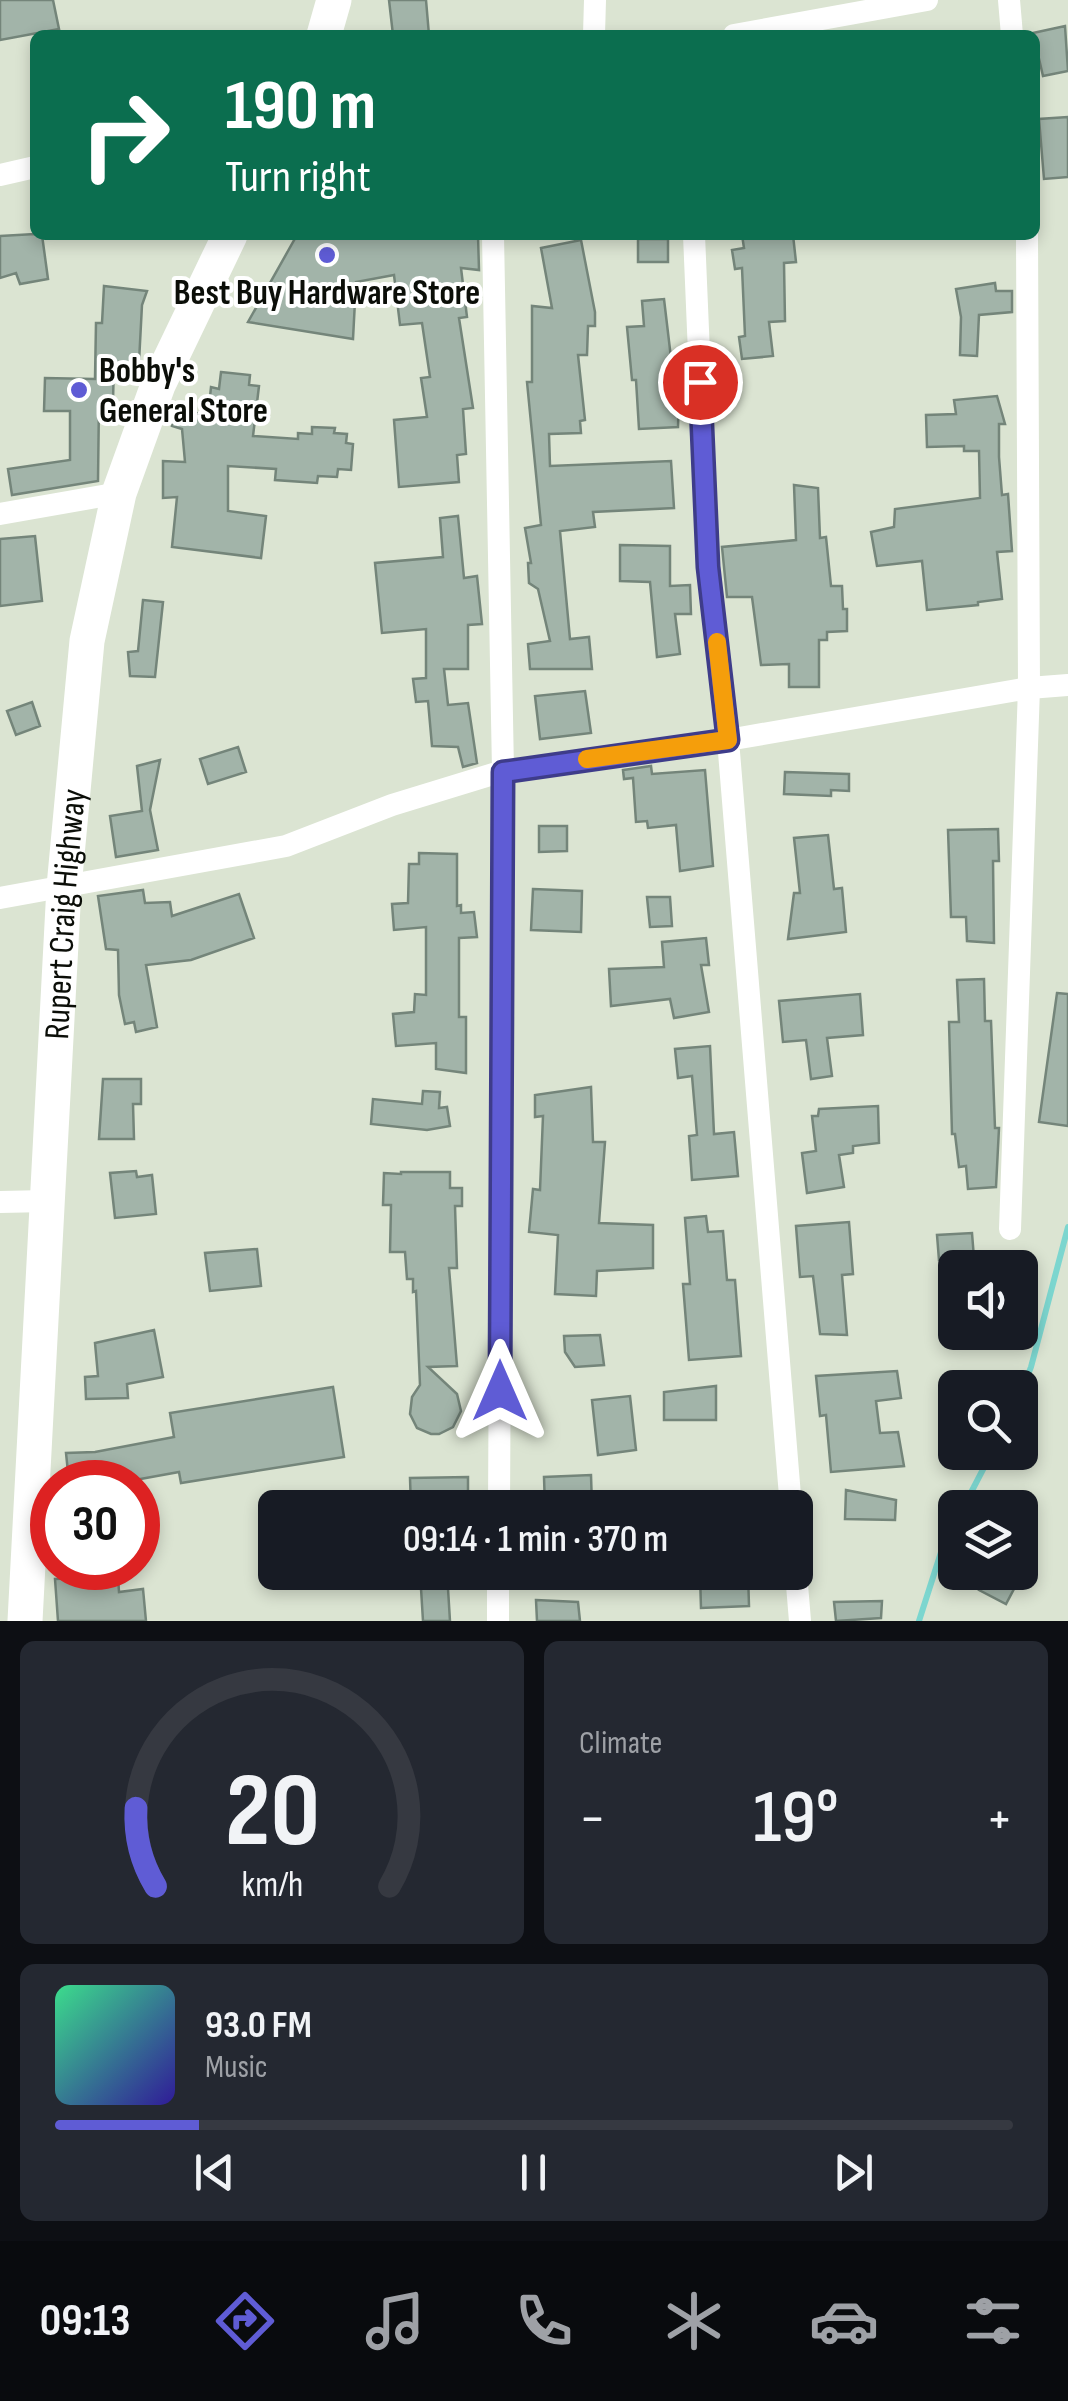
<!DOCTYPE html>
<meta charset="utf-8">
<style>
body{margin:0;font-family:"Sofia Sans Condensed",sans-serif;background:#242831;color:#f1f3f6;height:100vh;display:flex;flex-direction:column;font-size:38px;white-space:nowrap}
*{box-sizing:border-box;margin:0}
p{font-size:32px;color:#9ea1a6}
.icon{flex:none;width:55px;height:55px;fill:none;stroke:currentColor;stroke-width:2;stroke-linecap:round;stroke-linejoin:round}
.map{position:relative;height:1621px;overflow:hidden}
.sheet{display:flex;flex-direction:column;gap:20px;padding:20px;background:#0d0f14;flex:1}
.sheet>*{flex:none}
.top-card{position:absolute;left:30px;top:30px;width:1010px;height:210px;border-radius:15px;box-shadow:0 5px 15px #0003;background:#0b6e4f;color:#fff;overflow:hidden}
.controls{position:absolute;left:938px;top:1250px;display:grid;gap:20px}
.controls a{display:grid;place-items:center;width:100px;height:100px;border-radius:15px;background:#171b24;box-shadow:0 5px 15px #0003;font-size:50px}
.speed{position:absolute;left:30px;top:1460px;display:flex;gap:20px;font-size:50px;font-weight:700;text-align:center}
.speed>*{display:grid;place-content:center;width:130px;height:130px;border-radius:50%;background:#171b24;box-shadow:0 5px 15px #0003;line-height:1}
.speed .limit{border:15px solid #d22;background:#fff;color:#111}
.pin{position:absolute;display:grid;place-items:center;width:85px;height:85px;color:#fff;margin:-42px;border:5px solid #fff;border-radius:50%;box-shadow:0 2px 10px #0007}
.me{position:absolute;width:110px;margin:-55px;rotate:0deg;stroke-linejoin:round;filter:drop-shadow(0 0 8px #0008)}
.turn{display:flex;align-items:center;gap:35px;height:210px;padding:0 30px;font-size:45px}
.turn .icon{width:130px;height:130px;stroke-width:2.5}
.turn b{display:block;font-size:70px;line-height:85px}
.big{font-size:75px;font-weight:600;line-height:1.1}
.sheet .widget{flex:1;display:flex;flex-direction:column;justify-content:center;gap:15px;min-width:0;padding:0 35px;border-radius:15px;background:#242831}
.sheet .dial{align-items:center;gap:0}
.dial svg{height:260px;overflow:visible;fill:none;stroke:#363941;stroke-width:7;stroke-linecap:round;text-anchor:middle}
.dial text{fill:#f1f3f6;stroke:none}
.song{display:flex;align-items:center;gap:30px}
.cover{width:120px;height:120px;border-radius:15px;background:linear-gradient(135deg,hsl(150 70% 55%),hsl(250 70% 35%))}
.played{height:10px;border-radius:5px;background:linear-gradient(90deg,#5f5cd5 15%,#363941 15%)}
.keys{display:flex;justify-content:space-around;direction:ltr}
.heat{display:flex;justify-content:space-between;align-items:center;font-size:55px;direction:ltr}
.sheet .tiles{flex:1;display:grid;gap:20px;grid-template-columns:1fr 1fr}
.widget:last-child{grid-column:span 2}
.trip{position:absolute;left:258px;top:1490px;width:555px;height:100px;border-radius:15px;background:#171b24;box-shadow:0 5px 15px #0003;font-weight:600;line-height:100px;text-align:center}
.menu{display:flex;height:160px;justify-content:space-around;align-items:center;background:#090b0e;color:#9ea1a6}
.menu .icon{width:70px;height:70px}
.menu .selected{color:#5f5cd5}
.menu b{font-size:45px;color:#f1f3f6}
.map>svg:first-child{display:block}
</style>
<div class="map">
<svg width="1068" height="1621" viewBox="0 0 1068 1621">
<rect width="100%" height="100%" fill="#dbe4d2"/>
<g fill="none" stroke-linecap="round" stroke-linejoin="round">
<path stroke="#7cd6cf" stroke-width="6" d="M1020,1395L1031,1367L1068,1227
M963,1508L992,1452
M919,1621L944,1543L955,1523"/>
</g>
<path fill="#a2b4a9" stroke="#74857a" stroke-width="2.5" d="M0,0H53L59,29L0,40Z
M389,0H426L429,35H393Z
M1065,26L1068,71L1043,76L1033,33Z
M1068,117V177L1044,179L1039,119Z
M35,234L42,235L48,279L20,284L16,273L0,278V236Z
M297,235H478L479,270L461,268L467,317L459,318L473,408L463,409L466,454L457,455L459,482L399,487L394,420L427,417L421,378L430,377L422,323L400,325L394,275L356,282L353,339L248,322Z
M742,235H793L796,262L784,263L785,321L769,322L773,356L742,359L739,337L745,336L742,268L735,269L732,250L744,248Z
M638,239H668V262H638Z
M581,240L595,312V326H588L587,355H578L585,420L580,421L581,433L549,434L550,466L671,461L674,508L593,512L595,527L560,531L570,639L589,637L592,669H530L528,644L550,641L538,589L529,583L528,563H531L525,528L541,525L527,382H532V306L552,308L541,248Z
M995,283L996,291H1012V312L979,315L977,356L960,355L961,317L956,289Z
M104,286L147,291L142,305L139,362H114L113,401H99L98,481L12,495L8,469L70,460V411H44L45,378L95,379L96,323H102Z
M664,299L671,358H680L678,427L639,429L636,380H632L627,327L644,326L642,301Z
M221,372L250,375L249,385L259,386L253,436L298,439V433L312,434V427L335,428L334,433L347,434L346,443L353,444L351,470L338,469L337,477L318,476L317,483L275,480L276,469L228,466V511L266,516L261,558L172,547L177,497L163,498V461L185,462L182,429L172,426L177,408L208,416L211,387L219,389Z
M997,396L1005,424H999V457L1002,495L1008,494L1012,551L997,552L1002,599L978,602V605L927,610L922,561L877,566L871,532L894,527L895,509L980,498L979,451H964V446L927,447L926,415L956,414L954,400Z
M794,485L818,488L820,538L826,537L831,586H842L843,609H847V631L827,632V640H819V687H789V664L761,665L752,597H727L722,547L796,540Z
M458,516L464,578L477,576L482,624L468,625V669H444L448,705L468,703L477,763L463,767L458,747L432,746L428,701L416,702L413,679L426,678V629L382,633L375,563L443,557L440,518Z
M35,536L42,601L0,606V539Z
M620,545L670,546V586L690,585L691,614H675L680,654L657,657L650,582L620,581Z
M143,600L163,602L155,677L130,676L128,652L138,651Z
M585,691L591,733L540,739L535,696Z
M32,702L40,726L16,735L7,711Z
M238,747L246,772L208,784L200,759Z
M160,760L150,810L158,850L116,857L110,816L142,811L137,766Z
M651,766L652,774L705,770L713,866L680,871L676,825L648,828L647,821L636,822L633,778L624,779L623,770Z
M785,772L849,774V791L831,790V796L784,794Z
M539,826H567V851L539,852Z
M998,829L999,861H993L994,943L967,941L966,917H951L948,830Z
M828,835L834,889L842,888L846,932L788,939L794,893H800L794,838Z
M419,853L457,854V906L461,905V913L474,912L477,937L459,938V1017H466V1073L436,1069V1043L396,1046L393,1014L414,1012L415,994L426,995V927L394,930L392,904L408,903L409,864H419Z
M533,889L582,891L581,932L531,930Z
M143,890L145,903L170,902L172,916L239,894L254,938L191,960L146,965L157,1027L136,1032L134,1022L125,1024L119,995L118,950L106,949L98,896Z
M647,897H670L672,926L650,927Z
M706,938L709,965H701L709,1012L674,1018L670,999L611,1006L609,969L664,967L662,942Z
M984,979L985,1021H991L995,1128H999L996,1187L968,1189L966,1166L959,1167L955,1134H952L949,1022H959L957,980Z
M1057,993L1068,994V1126L1039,1122Z
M860,994L863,1035L827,1038L832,1076L811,1079L806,1040L783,1042L779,1001Z
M710,1046L714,1134L734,1132L738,1176L692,1180L689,1136L697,1135L692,1076L678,1078L675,1049Z
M103,1079H141V1104H133L134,1139H99Z
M591,1087L593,1142H605L599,1223L653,1225V1268L597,1271L596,1296L555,1294L558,1235L529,1232L533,1189L540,1190L543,1116L535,1117V1095Z
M423,1091L440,1092L439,1108L447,1107L450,1126L427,1130L371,1124L373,1099L422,1104Z
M878,1106L879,1143L853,1146V1153L839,1155L844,1187L807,1193L802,1153L816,1151L812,1116H818L819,1109Z
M136,1171L137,1177L152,1175L156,1214L115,1218L110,1173Z
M401,1172H450V1188H462V1206H455L457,1268H449L457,1366L428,1367L457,1394L461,1411L453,1427L439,1434H431L417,1428L410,1414L412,1397L420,1385L416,1291L413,1292V1279H407L405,1252H390L391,1205H383L384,1173L401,1174Z
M706,1216L708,1232L723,1231L727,1280H735L741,1356L689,1360L683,1284H690L685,1218Z
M849,1222L853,1274L842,1275L847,1335L820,1334L813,1276L800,1277L796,1226Z
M972,1233L974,1258L939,1260L937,1235Z
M257,1249L261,1286L210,1291L205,1253Z
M154,1330L163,1377L127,1384L128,1398L86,1399L85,1377L98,1376L95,1343Z
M600,1335L604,1365L575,1367L565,1352L564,1336Z
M897,1371L901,1398L876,1401L880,1433L898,1432L904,1466L831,1472L826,1415L820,1416L816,1376Z
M716,1386V1420H664V1392Z
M333,1387L344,1457L181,1483L179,1472L124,1482H69L66,1453L95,1452L174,1437L170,1413Z
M630,1396L636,1450L598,1455L592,1400Z
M591,1475L592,1506L545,1508L544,1477Z
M468,1477V1499L457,1500V1508H411L410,1478Z
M846,1490L896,1500L895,1520L845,1519Z
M420,1572H447L450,1621H423Z
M748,1572L749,1606L701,1608L700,1574Z
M988,1572H1023L1006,1604L979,1590Z
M118,1576L119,1592L143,1589L146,1621H58L55,1579Z
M536,1600L578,1602L580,1621H537Z
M882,1601L881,1618L836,1621L834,1602Z"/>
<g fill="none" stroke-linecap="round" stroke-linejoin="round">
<path stroke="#fff" stroke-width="22" d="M1009,0L1012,35
M594,35L595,0
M734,35L927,0
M0,175L35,167
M493,235L503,771L499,1508
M694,235L708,567L728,740L791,1508
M0,514L119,493
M0,898L286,846L392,805L503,771L728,740L1029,688L1068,685
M0,1202L47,1201
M1010,1229L1029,688L1027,235
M795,1561L800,1621
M498,1621V1572"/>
<g stroke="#fff" stroke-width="35">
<path d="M324,35L334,0"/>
<path id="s1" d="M25,1621L64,887L87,641L119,493L158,385L230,235"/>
</g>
</g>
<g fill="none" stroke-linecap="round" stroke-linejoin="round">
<defs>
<path id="route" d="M500,1391L503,772L728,740L708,567L700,382"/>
</defs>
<use href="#route" stroke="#3e3c8a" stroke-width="25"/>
<use href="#route" stroke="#5f5cd5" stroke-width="18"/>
<path stroke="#f59e0b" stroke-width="18" d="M587,759L728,740L717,642"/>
</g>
<g fill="#5f5cd5" stroke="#fff" stroke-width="4">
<circle cx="327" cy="255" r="10"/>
<circle cx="79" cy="390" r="10"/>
</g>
<g text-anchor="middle" stroke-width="8" stroke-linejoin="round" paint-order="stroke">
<g font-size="35" font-weight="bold" fill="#0b0e08" stroke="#fff">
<text x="327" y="304">Best Buy Hardware Store</text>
<text x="99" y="382" text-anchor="start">Bobby's<tspan x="99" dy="40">General Store</tspan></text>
</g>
<g font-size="35" fill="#0b0e08" stroke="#fff">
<text dy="12" stroke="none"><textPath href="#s1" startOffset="708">Rupert Craig Highway</textPath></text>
</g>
</g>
</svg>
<div class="controls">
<a><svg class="icon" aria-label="sound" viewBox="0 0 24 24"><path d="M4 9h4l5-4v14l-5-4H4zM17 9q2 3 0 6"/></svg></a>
<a><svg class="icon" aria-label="search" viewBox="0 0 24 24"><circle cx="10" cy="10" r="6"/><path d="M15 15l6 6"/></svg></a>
<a><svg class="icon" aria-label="layers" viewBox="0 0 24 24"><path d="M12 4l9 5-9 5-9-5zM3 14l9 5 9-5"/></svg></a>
</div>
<div class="speed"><div class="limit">30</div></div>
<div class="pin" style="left:700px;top:382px;background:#d93025"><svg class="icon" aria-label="arrive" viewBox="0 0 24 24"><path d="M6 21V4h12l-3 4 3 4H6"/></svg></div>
<svg class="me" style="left:500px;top:1391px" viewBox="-20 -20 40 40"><path d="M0-17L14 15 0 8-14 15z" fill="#5f5cd5" stroke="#fff" stroke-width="4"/></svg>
<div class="trip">09:14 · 1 min · 370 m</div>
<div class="top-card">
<div class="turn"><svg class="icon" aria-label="right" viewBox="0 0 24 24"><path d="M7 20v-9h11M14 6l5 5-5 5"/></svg><div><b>190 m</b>Turn right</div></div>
</div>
</div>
<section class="sheet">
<div class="tiles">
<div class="widget dial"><svg viewBox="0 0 100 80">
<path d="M14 69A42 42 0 1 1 86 69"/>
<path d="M14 69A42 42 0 0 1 8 45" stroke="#5f5cd5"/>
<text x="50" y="56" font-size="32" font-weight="700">20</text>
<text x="50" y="72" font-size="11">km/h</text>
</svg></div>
<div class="widget"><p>Climate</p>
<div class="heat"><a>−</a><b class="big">19°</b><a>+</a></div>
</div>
<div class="widget">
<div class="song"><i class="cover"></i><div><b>93.0 FM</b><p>Music</p></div></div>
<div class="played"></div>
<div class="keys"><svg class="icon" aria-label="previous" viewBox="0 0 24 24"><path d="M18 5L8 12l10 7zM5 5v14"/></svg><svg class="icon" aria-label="pause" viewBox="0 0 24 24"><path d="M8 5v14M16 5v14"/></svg><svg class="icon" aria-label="next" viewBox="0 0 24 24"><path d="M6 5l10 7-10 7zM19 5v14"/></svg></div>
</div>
</div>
</section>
<nav class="menu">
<b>09:13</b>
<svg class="icon selected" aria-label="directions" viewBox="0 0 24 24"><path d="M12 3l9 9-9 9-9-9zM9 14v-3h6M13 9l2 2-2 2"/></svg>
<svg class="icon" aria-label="music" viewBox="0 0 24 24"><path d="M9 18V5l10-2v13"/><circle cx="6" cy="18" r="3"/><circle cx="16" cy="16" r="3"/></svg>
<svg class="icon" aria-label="phone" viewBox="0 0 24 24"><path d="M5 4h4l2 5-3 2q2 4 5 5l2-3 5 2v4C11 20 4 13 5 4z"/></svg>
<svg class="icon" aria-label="climate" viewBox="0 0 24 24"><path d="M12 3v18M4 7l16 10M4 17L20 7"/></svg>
<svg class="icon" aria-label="car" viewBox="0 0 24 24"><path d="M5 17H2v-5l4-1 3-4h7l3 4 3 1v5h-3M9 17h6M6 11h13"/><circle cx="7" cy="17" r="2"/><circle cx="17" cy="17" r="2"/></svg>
<svg class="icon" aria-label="filters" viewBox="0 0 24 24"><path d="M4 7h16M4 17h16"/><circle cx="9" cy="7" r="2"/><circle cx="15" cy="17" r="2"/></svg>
</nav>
